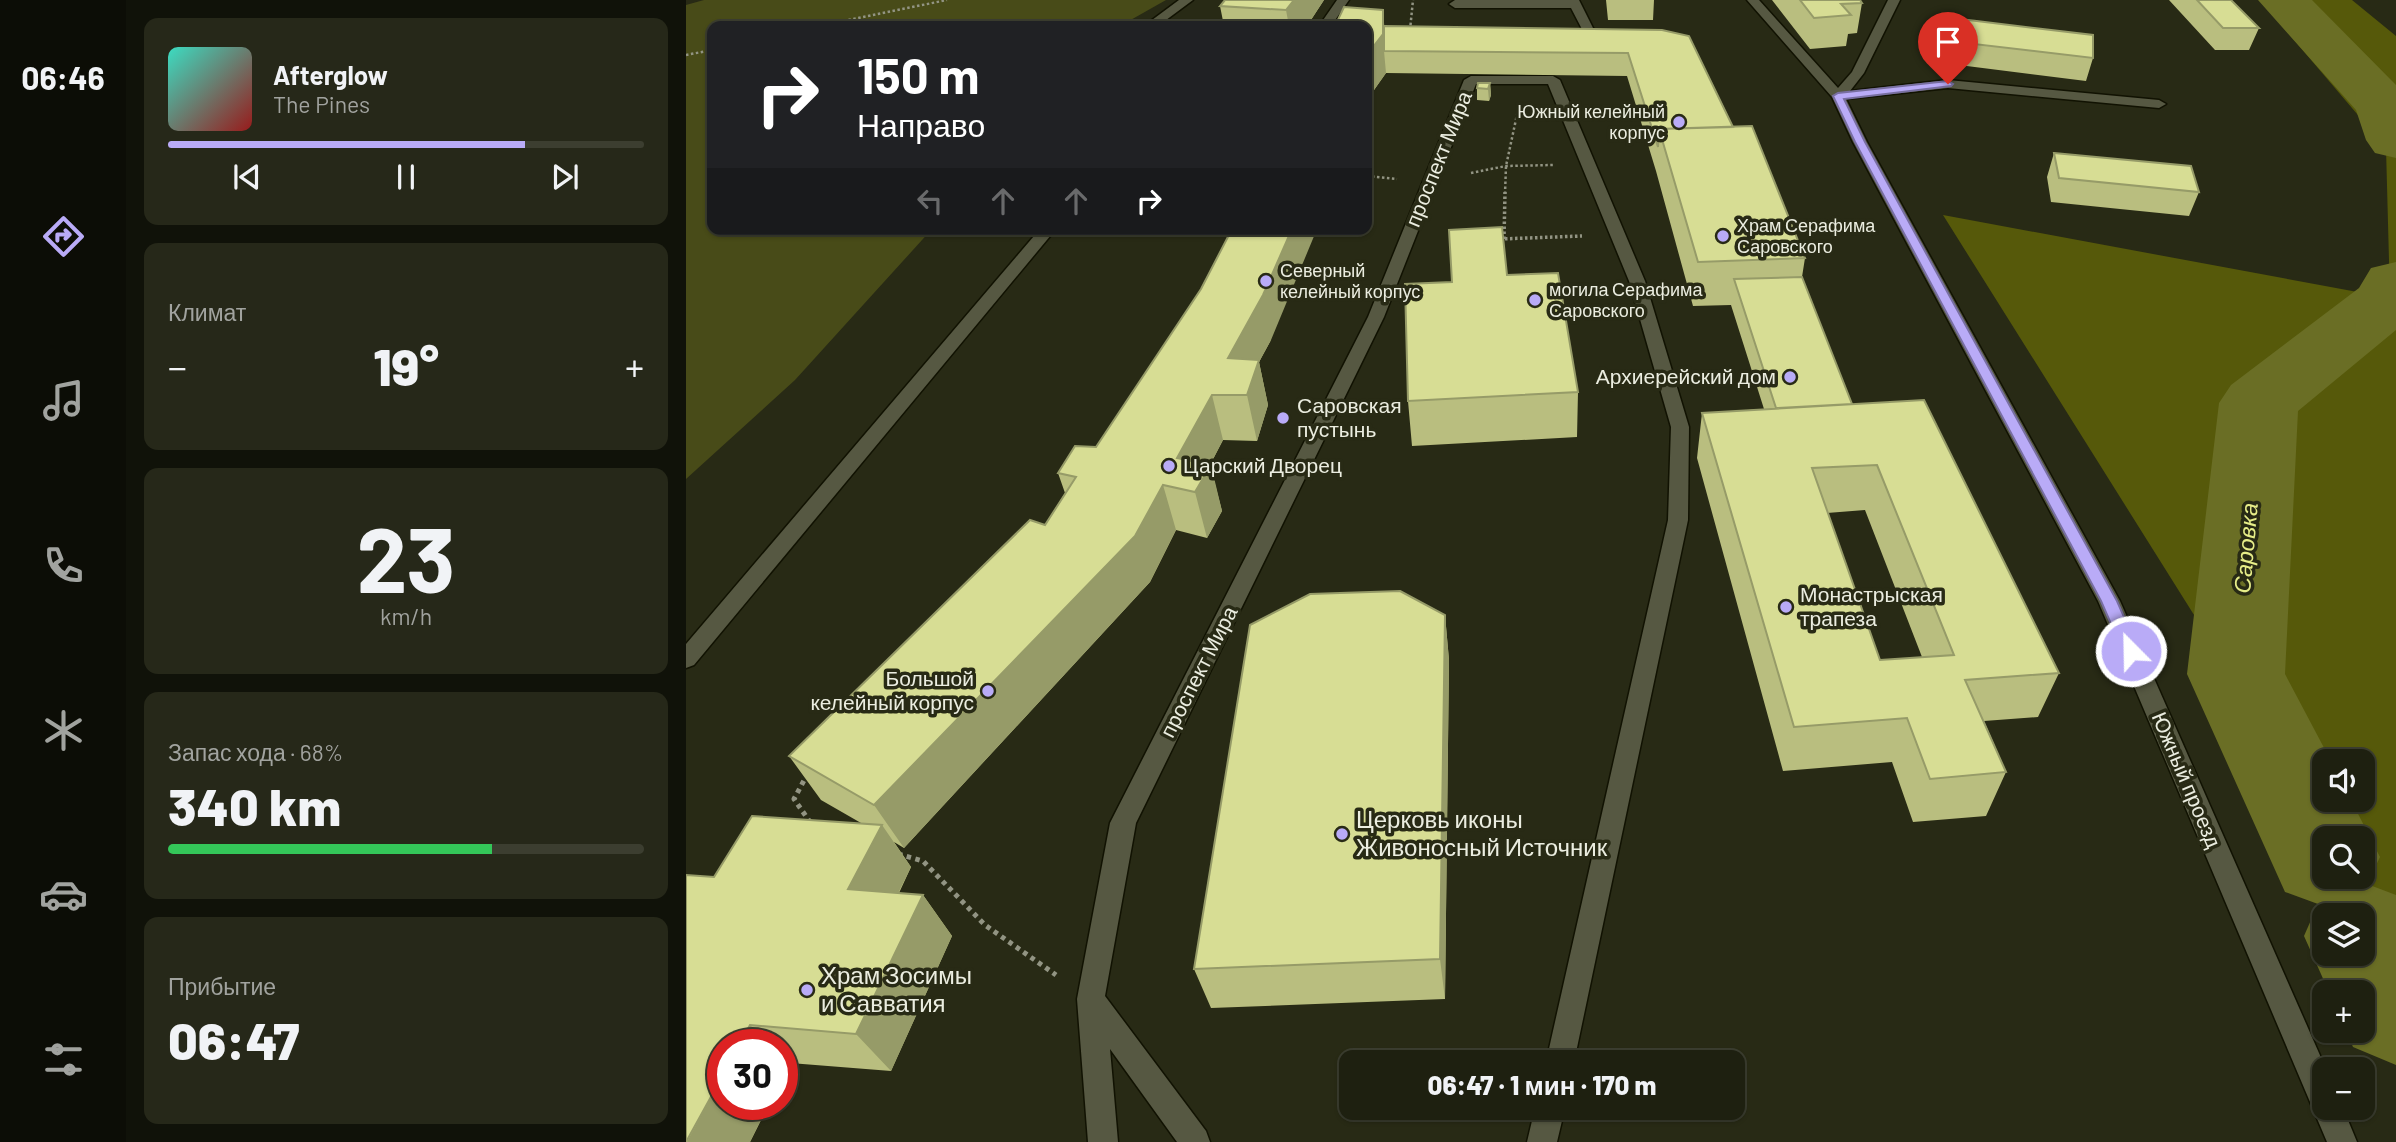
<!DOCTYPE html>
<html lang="ru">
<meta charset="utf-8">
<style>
body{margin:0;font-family:Barlow,sans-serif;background:#262819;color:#f1f3f6;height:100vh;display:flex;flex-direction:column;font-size:26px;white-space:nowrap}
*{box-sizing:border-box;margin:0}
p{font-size:23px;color:#a1a39f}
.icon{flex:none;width:38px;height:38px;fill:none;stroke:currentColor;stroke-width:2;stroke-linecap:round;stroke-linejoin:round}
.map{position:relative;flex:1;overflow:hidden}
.drawer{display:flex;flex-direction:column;gap:18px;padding:18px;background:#101209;width:560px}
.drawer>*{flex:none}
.hud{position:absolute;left:21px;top:21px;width:665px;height:214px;border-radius:14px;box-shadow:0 2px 5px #0004,0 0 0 2px #3c3e30;background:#202124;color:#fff;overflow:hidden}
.tools{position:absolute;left:1626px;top:749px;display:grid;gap:14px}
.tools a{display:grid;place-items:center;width:63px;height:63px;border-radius:14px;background:#1e2010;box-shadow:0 2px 5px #0004,0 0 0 2px #3c3e30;font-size:35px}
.speed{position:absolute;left:21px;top:1029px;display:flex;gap:14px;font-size:35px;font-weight:700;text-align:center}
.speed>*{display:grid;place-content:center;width:91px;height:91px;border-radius:50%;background:#1e2010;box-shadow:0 2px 5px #0004,0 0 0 2px #3c3e30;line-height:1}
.speed .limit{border:10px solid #d22;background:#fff;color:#111}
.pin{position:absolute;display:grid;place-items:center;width:60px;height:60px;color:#fff;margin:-72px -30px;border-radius:50% 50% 50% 0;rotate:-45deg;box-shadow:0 0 7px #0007}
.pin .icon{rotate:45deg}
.me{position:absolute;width:77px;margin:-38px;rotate:337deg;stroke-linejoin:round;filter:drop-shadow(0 0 5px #0008)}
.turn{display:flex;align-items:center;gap:24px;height:147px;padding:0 35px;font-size:32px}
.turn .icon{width:91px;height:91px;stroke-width:2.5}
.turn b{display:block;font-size:49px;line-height:60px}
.lanes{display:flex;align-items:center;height:66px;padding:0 35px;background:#0003;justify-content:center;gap:35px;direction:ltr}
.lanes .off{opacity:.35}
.big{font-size:52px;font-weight:800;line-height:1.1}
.drawer .widget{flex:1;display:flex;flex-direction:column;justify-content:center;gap:10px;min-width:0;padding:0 24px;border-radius:14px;background:#262819}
.drawer .dial{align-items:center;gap:0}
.dial b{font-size:91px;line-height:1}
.song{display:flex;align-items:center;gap:21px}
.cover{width:84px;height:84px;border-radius:10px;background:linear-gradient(135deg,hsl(170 70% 55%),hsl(0 70% 35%))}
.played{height:7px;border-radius:4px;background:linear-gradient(90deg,#b9abf7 75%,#3c3e30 75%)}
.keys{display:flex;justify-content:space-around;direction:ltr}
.heat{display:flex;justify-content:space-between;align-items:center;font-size:38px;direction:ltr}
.charge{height:10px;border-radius:5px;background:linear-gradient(90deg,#34c759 68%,#3c3e30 0)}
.trip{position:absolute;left:653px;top:1050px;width:406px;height:70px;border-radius:14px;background:#1e2010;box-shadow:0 2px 5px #0004,0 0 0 2px #3c3e30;font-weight:800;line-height:70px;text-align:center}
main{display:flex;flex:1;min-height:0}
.tab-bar{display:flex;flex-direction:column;width:126px;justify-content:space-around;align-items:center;background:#0c0d06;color:#a1a39f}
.tab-bar .icon{width:49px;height:49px}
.tab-bar .active{color:#b9abf7}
.tab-bar b{font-size:32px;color:#f1f3f6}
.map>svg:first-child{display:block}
</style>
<main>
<nav class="tab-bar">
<b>06:46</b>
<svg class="icon active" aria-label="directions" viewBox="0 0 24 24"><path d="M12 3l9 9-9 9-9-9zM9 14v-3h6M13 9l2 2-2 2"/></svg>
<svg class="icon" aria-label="music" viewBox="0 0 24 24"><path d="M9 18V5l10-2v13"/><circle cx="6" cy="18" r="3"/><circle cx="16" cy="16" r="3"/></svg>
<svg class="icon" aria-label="phone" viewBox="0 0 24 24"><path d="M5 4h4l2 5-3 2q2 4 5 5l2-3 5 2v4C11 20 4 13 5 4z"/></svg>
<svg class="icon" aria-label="climate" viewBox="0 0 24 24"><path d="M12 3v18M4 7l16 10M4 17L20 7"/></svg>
<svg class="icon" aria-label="car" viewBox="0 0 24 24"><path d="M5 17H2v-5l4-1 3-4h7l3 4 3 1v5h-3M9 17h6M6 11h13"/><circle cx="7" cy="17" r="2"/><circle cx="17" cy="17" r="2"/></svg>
<svg class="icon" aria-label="filters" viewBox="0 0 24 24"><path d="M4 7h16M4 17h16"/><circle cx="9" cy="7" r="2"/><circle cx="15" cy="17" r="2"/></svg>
</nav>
<section class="drawer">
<div class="widget">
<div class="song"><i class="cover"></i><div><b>Afterglow</b><p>The Pines</p></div></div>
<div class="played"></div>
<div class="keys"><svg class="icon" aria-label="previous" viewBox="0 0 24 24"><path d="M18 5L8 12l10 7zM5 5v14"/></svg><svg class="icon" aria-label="pause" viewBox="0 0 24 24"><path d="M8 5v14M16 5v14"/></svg><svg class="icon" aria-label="next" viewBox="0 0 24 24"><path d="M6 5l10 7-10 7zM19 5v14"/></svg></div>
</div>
<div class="widget"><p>Климат</p>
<div class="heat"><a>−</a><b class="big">19°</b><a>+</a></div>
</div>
<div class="widget dial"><b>23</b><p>km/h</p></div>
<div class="widget"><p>Запас хода · 68%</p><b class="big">340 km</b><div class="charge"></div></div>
<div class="widget"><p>Прибытие</p><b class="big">06:47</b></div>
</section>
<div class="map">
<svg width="1710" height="1142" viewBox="0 0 1710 1142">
<rect width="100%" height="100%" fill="#282a15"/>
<path fill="#484b18" d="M18,0H480L434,26H26V229H246L109,380L0,479V5Z"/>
<path fill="#56590a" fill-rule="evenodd" d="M1574,0H1666L1710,36V938L1672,877H1676V838H1648L1257,215L1704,298L1700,148ZM1638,761H1676V800H1638Z"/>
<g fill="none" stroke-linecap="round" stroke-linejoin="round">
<path fill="#6a6e25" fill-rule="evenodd" d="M1572,0H1626L1710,85V158L1689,153L1680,140L1670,110Z
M1710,262V330L1612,411L1599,674L1645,761H1638V800H1665L1694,857L1681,884L1710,895V1065L1667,1047L1660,1031H1676V992H1643L1618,936L1632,904L1599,892L1501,674L1533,403L1545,385L1673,288L1685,268ZM1638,838H1676V877H1638ZM1638,915H1676V954H1638Z"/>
<defs>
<path id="minor" d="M493,0H507L472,26H458Z
M651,0H663L645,26H633Z
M893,0L908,30L906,33H898L885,8H769L763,4L769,0Z
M1061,0H1073L1152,88L1166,72L1202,0H1214L1178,73L1164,91L1262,80L1473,100L1480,104L1473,108L1262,88L1160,99L1181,142L1434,601L1640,1069L1638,1108H1657L1671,1142H1641L1412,601L1167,142L1146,97Z
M785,76H867L874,80L959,281L1003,427L1002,520L888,1062H860L982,520L985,427L943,281L862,84H790L698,317L450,823L419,996L520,1131L524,1142H491L424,1049L432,1142H402L391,999L424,823L682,317L778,80Z
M354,229H370L8,665L0,668V644Z
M849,1108H879L871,1142H841Z"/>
</defs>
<use href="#minor" stroke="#111202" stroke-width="3"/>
<path stroke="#929483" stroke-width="2.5" stroke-dasharray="2.5 2.5" stroke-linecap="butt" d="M133,26L261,0
M724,30L727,0
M0,55L26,50
M785,173L820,166L867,165
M681,176L711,179
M819,194L820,166L832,110"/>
<path stroke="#929483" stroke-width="3.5" stroke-dasharray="2.5 2.5" stroke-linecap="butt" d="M814,239L896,236
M818,239L819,192"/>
<path stroke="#929483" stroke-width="5" stroke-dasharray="4.5 4.5" stroke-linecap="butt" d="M122,773L108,799L124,822
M212,854L237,861L299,925L370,975"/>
<use href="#minor" fill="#565842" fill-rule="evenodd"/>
</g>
<path fill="#b9be7f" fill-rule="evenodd" d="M638,0L621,26H538L534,6Z
M920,0H968L967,20H922Z
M1086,0H1174L1176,3L1171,33L1162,34L1160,46L1124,49Z
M1483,0H1545L1573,28L1563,50H1529Z
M1266,18L1407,58L1400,81L1257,63Z
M681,26L976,30L1047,127L1119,258L1116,277L1166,404L1373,673L1352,717L1298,721L1320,772L1300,816L1227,822L1206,762L1097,771L1011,458L1016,413L1078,409L1045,305L1007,306L970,171L941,76L700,73L688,90L681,109ZM1179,510L1236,657L1194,660L1141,513Z
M804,83L805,95L803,101L791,100V88Z
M1368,153L1513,192L1503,216L1365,202L1361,177Z
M821,275L892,392L891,437L726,446L722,401L766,282Z
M585,340L573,362L582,405L571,441L537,440L524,465L536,511L521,538L490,530L464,582L218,848L208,842L225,867L213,893L237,895L266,936L205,1071L104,1063L96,1077V1045H37V1104H83L64,1142H0L28,877L175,823L135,800L103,756L359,525L379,493L372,473L410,447Z
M759,615L763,660L759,999L525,1008L508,969Z"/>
<path fill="#969b68" d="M608,0H638L621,26H603L600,10Z
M697,10L700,48L698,51L700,73L688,90L681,109V59Z
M804,83L805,95L803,101L802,89Z
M606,229H631L585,340L573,362L582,405L571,441L561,395L542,358Z
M526,395L537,440L513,486L525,465L536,511L521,538L509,492L491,458Z
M477,485L490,530L464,582L218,848L188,805Z
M759,615L763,660L759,999L754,959Z
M196,825L225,867L194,930L162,889Z
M237,895L266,936L205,1071L170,1034Z
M64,1025L85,1045H53Z
M96,1056L104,1063L96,1077Z
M37,1075V1104H83L64,1142H1Z"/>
<path fill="#d7dd94" stroke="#969b68" stroke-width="2" fill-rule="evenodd" d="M539,0H608L600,10L534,6Z
M1114,0H1174L1176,3L1155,4L1165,15L1128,18Z
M1511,0H1545L1573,28H1537Z
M658,7L697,10V34L684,51L681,59V26H649Z
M1266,18L1407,35V58L1262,41Z
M698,26L976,30L1003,36L1047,127L973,129L972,147L942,53L698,51Z
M792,83H804L802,89L791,88Z
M1066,126L1119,258L1012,262L973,129Z
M1368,153L1505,166L1513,192L1373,178Z
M816,227L821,275L872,273L892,392L722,401L719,284L766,282L763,230Z
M546,229H606L577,295L542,358L573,360L561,395H526L491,458L525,465L509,492L477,485L449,536L188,805L103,756L344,520L359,525L390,477L372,473L389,446L410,447L515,289Z
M1116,277L1166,404L1090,408L1048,279Z
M1238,400L1373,673L1279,680L1320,772L1244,779L1221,718L1108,727L1016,413ZM1191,465L1268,655L1194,660L1126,468Z
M714,591L759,615L754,959L508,969L564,625L624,594Z
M66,816L196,825L162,889L237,895L170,1034L64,1025L53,1045H37V1075L0,1142V875L28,877Z"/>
<path fill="#b9abf7" stroke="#786fa1" stroke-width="2" d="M1262,81L1267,84L1265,86L1158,99L1179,142L1431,601L1453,651L1451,656H1439L1415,601L1169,142L1147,96L1152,93Z"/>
<g fill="#b9abf7" stroke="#282a15" stroke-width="2.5">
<circle cx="993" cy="122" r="7"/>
<circle cx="1037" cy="236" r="7"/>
<circle cx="580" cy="281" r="7"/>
<circle cx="849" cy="300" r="7"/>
<circle cx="1104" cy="377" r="7"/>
<circle cx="597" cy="418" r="7"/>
<circle cx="483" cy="466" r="7"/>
<circle cx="1100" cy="607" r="7"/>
<circle cx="302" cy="691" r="7"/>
<circle cx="656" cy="834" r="7"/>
<circle cx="121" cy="990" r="7"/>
</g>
<g text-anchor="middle" stroke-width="7" stroke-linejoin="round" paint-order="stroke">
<g font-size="18" fill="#ebede0" stroke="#282a15" text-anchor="start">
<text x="979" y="118" text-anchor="end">Южный келейный<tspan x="979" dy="21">корпус</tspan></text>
<text x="1051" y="232">Храм Серафима<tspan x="1051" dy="21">Саровского</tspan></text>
<text x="594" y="277">Северный<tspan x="594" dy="21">келейный корпус</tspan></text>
<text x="863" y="296">могила Серафима<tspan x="863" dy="21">Саровского</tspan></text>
</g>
<g font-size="21" fill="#ebede0" stroke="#282a15">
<text transform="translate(753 159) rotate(-68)" y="7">проспект Мира</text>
<text transform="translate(513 672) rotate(-63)" y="7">проспект Мира</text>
<text transform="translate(1500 780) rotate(67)" y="7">Южный проезд</text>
</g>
<g font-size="21" fill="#ebede0" stroke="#282a15" text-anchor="start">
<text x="1090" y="384" text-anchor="end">Архиерейский дом</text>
<text x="611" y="413">Саровская<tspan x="611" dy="24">пустынь</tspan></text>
<text x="497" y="473">Царский Дворец</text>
<text x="1114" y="602">Монастрыская<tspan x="1114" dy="24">трапеза</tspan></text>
<text x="288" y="686" text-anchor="end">Большой<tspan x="288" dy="24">келейный корпус</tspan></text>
</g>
<g font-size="23" font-style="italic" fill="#e6ed88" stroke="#282a15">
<text transform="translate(1560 548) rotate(-85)" y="8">Саровка</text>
</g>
<g font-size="24" fill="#ebede0" stroke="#282a15" text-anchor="start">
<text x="670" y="828">Церковь иконы<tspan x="670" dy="28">Живоносный Источник</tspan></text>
<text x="135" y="984">Храм Зосимы<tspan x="135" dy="28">и Савватия</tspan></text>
</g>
</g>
</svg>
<div class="tools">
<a><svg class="icon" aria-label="sound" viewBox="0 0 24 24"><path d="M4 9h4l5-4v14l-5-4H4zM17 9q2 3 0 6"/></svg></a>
<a><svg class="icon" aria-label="search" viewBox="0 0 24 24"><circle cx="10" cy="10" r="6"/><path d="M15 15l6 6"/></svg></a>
<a><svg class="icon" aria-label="layers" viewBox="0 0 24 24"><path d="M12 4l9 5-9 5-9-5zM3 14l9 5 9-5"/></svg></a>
<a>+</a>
<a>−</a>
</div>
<div class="speed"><div class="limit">30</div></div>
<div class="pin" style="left:1262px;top:84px;background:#d93025"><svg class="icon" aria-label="arrive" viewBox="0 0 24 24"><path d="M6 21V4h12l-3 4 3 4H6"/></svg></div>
<svg class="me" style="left:1445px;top:651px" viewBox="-20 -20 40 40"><circle r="17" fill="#b9abf7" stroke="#fff" stroke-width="3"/><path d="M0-11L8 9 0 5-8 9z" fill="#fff"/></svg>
<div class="trip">06:47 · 1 мин · 170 m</div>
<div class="hud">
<div class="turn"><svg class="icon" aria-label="right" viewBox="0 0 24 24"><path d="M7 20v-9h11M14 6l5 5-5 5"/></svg><div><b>150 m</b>Направо</div></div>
<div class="lanes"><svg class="icon off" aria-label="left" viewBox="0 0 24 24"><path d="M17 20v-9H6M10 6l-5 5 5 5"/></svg><svg class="icon off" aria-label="ahead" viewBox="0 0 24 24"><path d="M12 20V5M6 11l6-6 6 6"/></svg><svg class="icon off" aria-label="ahead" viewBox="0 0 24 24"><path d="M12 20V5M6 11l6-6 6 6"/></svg><svg class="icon" aria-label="right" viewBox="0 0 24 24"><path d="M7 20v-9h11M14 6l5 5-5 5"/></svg></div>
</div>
</div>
</main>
